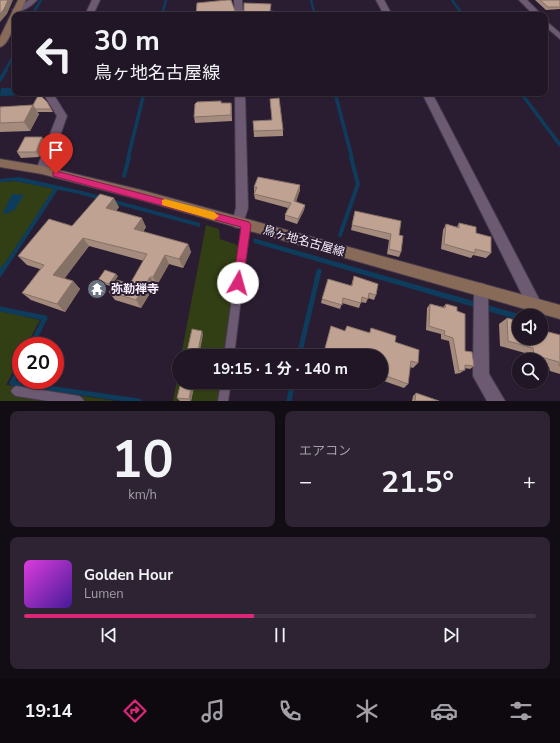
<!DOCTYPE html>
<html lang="ja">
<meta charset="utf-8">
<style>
body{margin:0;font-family:"Nunito Sans","Noto Sans JP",sans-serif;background:#2d2332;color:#f1f3f6;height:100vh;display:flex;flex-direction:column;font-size:15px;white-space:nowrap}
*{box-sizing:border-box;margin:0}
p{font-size:13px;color:#a29fa7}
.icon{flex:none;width:22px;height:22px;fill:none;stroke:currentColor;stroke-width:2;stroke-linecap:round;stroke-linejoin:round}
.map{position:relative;height:401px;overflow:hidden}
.drawer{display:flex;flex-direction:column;gap:10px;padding:10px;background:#120c14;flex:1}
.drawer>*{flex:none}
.guide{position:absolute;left:12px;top:12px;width:536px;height:84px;border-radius:8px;box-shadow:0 1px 3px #0004,0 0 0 1px #3d3542;background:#201625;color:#f1f3f6;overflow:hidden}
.fabs{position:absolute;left:512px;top:309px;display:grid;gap:8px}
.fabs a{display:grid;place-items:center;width:36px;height:36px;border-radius:50%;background:#201625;box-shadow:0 1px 3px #0004,0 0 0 1px #3d3542;font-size:20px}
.speed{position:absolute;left:12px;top:337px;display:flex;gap:8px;font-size:20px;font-weight:700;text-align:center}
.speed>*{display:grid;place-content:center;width:52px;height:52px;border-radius:50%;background:#201625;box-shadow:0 1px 3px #0004,0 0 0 1px #3d3542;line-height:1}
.speed .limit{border:6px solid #d22;background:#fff;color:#111}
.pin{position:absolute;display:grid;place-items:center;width:34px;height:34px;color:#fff;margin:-41px -17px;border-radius:50% 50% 50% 0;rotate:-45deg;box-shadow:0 0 4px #0007}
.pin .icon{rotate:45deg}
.me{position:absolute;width:44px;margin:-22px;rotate:7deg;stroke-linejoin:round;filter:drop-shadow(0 0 3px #0008)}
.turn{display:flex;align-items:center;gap:14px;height:84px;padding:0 16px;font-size:18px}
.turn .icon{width:52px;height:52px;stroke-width:2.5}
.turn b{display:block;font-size:28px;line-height:34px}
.big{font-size:30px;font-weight:700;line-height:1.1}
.drawer .card{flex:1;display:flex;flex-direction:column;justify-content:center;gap:6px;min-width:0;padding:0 14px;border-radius:8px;background:#2d2332}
.drawer .dial{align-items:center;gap:0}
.dial b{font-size:52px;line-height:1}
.song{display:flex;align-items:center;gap:12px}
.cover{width:48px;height:48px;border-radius:6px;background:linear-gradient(135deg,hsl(300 70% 55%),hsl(260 70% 35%))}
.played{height:4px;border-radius:2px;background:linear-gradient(90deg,#db2777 45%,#3d3542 45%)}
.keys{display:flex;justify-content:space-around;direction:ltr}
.heat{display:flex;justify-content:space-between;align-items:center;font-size:22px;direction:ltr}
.drawer .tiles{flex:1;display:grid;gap:10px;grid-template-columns:1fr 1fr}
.card:last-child{grid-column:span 2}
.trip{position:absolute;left:172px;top:349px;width:216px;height:40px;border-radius:20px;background:#201625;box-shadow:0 1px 3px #0004,0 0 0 1px #3d3542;font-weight:700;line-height:40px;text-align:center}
.menu{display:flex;height:64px;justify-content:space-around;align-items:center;background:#0d090f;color:#a29fa7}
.menu .icon{width:28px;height:28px}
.menu .on{color:#db2777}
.menu b{font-size:18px;color:#f1f3f6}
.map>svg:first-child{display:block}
</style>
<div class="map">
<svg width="560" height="401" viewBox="0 0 560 401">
<rect width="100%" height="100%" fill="#2b1d31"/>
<path fill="#323e14" d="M15,181L55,189L0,271V182Z
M206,225L219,229L220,239L246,248L234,356H181Z
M0,311L40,320L26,346H21V356L6,385L117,401H0Z
M179,369V382H231L228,401H173Z"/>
<path fill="#0d3c5d" d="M1,88H15V93H34L33,95L0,96Z
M19,177L82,191L200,223V227L79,194L15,181L0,182V179Z
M12,194L24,195L14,211L11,210L8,214L3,213Z
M253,238L526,316H519V320L254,243Z"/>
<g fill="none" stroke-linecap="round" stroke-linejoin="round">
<path stroke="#0d3c5d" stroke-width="2.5" d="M311,0L315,15
M452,0L463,15
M32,15L41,0
M162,15L166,0
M5,71L15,53"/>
<path stroke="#0d3c5d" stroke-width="3.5" d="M0,80L6,70
M335,93L352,158
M521,93L560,145
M128,158L144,93"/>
<path stroke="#0d3c5d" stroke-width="4" d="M124,176L129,157
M340,235L358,184L351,157
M5,267L56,189"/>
<path stroke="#0d3c5d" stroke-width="5" d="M0,274L5,266
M0,309L45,318L31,346
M299,356L319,271
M21,365L12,383L139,401
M289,401L293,382"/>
<defs>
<path id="service" d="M246,222L249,223L250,225L234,356H224L242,225L243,223Z
M221,382H231L228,401H218Z
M16,386L79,396L82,398L84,401H48L16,396L13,394L11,391L13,388Z"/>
<path id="minor" d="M29,0H37C32,6 19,15 12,10Z
M92,0H100L93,15H85Z
M234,0H242L243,15H235Z
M376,0H384L392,15H384Z
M519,0H527L542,15H534Z
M545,20L560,33V39L545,26Z
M46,93H56L54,95L67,116L48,170L42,174L36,170L57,116L44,95Z
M235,93H245L248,208L242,227L238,228L234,227L232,223L236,208Z
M422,93H432L539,299L541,304L539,309L534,311L529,309Z
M481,283L486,285L488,290L489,374L505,401H487L473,376L474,290L476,285Z"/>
<path id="secondary" d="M18,0H26L18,15H15C15,24 9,45 0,47V37Z
M0,159L42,166L141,190L560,305V319L141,200L42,174L0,167Z"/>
</defs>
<use href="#service" stroke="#463a4b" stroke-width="2"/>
<use href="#minor" stroke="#463a4b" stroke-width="2"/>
<use href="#secondary" stroke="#463a4b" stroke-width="2"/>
<use href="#service" fill="#6b5a72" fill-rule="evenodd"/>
<use href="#minor" fill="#6b5a72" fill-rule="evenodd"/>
<use href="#secondary" fill="#886a58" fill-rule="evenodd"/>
</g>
<path fill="#a48b7d" d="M535,0H560V9L546,10Z
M47,102L53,112H37L39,114L30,131L0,132V107L33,105Z
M231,103L232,109V121L195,123L194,117Z
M253,121L283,130V136L254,137Z
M42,137L45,142L39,157L21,158L17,152Z
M300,185V190L296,202L305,205L304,210L297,224L285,220V215L288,208L255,199L254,194L255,192H254V187Z
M119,207L116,211L146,227L143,232L188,244L191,252L183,268L169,264L157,285H155L141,308L115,300L109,292L130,284L144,261L89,246L64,279L73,281L80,289L65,312L31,300L22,293L40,269L27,265L18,256L72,226Z
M355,211L399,235L401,252L399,257L387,254L389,240L351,230Z
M459,223L476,233L491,253L486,258L473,255L471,258L441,249L443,230L446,224L457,227Z
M118,276L111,286L100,283L98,280Z
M354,276L376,295L374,300L368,298L366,303L361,302L359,308L342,303L340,309L321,303L322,299L351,286Z
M430,304L443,307L446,304L457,311L465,351L474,366L470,369L465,368V370L460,373L455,374L449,341L441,339V334L426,330L427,308Z
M507,318L519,338L560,335V374L550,371L549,367L541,365V360H525V353L500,346L499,324Z
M331,326L345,331L347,326L369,333L371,328L395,342L418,363L413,368L410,367L408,384L404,388L381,380V356H323Z
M181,382H195L191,401H180L177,398Z
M416,393L439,401H412L413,396Z"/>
<path fill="#867166" d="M8,0H13L7,14L0,22V14Z
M231,103L232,109V121L231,115Z
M33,105L39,114L30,131L24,122Z
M42,137L45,142L39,157L36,152Z
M300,185V190L294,207V201Z
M114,198L119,207L112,217L106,208Z
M305,205L304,210L297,224L298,219Z
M142,218L146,227L139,238L134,229Z
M83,238L89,246L61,283L53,275Z
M188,244L191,252L183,268L179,259Z
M165,255L169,264L157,285L153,277Z
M116,274L118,276L111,286L109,284Z
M150,277L155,285L141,308L136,300Z
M73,281L80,289L65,312L57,304Z
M202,331L203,335L199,356H197Z
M192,382H195L191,401H190L189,399Z"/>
<path fill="#bfa291" stroke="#867166" d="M0,0H8L4,9L0,14Z
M227,0H231L235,11H244V3L271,4L270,11L278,12L277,15H196L197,3Z
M540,0H560V7H548Z
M39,94L47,102L51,109H35L33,105Z
M279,98L283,130L254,131L253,121L272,120L270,99Z
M221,101V103H231V115L194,117L195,104L197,102Z
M33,105L24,122L0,123V107Z
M25,137H42L36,152H17Z
M258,177L300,185L294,201L305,205L298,219L285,215L291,203L254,194L257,187H254Z
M100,194L114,198L106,208L142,218L134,229L188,244L179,259L165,255L153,277H150L136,300L109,292L117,280L130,284L147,254L83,238L53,275L73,281L57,304L22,293L44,265L18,256L49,219L72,226Z
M355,211L401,221L399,235L403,236L401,252L389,249L391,234L352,225Z
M459,223L476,227V233L491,237V253L475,249V253L444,244L446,224L459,228Z
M105,270L116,274L109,284L98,280Z
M354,276L378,284L376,295L369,293L368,299L362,297L361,303L343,298L342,305L322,299L328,279L352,286Z
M430,304L445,308L446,304L457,307V311L465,314V351L472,352L474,366L465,365V370L459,371L453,338L444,335L445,331L429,326Z
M507,318L519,321V338H541V330L560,335V366H559V362L534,355L533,348L508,341Z
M331,326L345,331L347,326L370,333L371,328L396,336L395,342L419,350L418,363L411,361L408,384L381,374V356H337L324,352Z
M192,329L202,331L197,356H186Z
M181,382H192L189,399L177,398Z
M416,393L439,401H415Z"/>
<path fill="#db2777" stroke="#8e194d" d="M56,171L249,222L251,225L242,287L238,288L235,287L233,283L241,227L53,176V172Z"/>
<path fill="#f59e0b" d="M165,199L214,212L219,216L214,220L162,205V200Z"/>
<defs>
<symbol id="temple-disc" viewBox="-11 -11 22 22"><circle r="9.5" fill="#6b7280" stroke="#2b1d31"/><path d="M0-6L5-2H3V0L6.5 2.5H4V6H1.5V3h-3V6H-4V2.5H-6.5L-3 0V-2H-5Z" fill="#fff"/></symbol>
</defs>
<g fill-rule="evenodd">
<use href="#temple-disc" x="86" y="278" width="22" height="22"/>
</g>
<g text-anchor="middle" stroke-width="4" stroke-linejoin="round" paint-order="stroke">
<g font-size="12" fill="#f7eefc" stroke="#2b1d31">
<text transform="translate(304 241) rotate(16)" y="4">鳥ヶ地名古屋線</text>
</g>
<g font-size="12" font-weight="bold" fill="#f7eefc" stroke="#2b1d31" text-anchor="start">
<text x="111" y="293">弥勒禅寺</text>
</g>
</g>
</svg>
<div class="fabs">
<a><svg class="icon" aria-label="sound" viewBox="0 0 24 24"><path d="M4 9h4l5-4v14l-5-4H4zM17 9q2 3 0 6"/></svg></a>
<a><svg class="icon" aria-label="search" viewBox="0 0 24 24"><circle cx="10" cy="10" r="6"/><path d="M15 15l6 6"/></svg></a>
</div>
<div class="speed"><div class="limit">20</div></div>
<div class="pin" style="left:56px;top:174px;background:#d93025"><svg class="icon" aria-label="arrive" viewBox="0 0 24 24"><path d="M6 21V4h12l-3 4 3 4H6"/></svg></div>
<svg class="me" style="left:238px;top:283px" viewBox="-20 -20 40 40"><circle r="19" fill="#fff"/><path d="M0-13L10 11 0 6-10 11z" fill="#db2777"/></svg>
<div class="trip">19:15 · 1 分 · 140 m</div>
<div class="guide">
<div class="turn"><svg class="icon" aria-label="left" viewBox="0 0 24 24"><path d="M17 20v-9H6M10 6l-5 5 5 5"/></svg><div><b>30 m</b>鳥ヶ地名古屋線</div></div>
</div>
</div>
<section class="drawer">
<div class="tiles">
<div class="card dial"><b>10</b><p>km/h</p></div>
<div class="card"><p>エアコン</p>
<div class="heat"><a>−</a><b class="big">21.5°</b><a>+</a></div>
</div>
<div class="card">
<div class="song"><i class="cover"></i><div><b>Golden Hour</b><p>Lumen</p></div></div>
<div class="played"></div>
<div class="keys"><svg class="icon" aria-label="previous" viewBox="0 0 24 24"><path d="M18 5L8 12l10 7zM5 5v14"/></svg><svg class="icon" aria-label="pause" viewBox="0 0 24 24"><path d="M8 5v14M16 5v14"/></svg><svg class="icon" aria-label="next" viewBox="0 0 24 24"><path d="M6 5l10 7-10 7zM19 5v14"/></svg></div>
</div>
</div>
</section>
<nav class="menu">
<b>19:14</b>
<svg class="icon on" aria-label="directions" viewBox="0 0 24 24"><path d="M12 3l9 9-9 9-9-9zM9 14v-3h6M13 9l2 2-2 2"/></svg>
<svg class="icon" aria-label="music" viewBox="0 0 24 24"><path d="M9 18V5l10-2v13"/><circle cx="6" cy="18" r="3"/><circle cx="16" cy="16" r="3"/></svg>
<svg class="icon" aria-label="phone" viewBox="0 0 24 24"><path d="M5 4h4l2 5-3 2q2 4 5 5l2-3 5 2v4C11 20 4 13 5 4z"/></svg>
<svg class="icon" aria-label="climate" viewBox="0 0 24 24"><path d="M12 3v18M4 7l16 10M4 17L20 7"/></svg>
<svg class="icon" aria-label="car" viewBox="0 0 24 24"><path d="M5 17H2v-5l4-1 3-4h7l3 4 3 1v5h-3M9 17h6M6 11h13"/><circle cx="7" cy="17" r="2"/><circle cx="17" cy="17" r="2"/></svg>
<svg class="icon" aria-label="filters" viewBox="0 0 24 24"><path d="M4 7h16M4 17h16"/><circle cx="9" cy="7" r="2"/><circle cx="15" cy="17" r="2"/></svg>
</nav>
